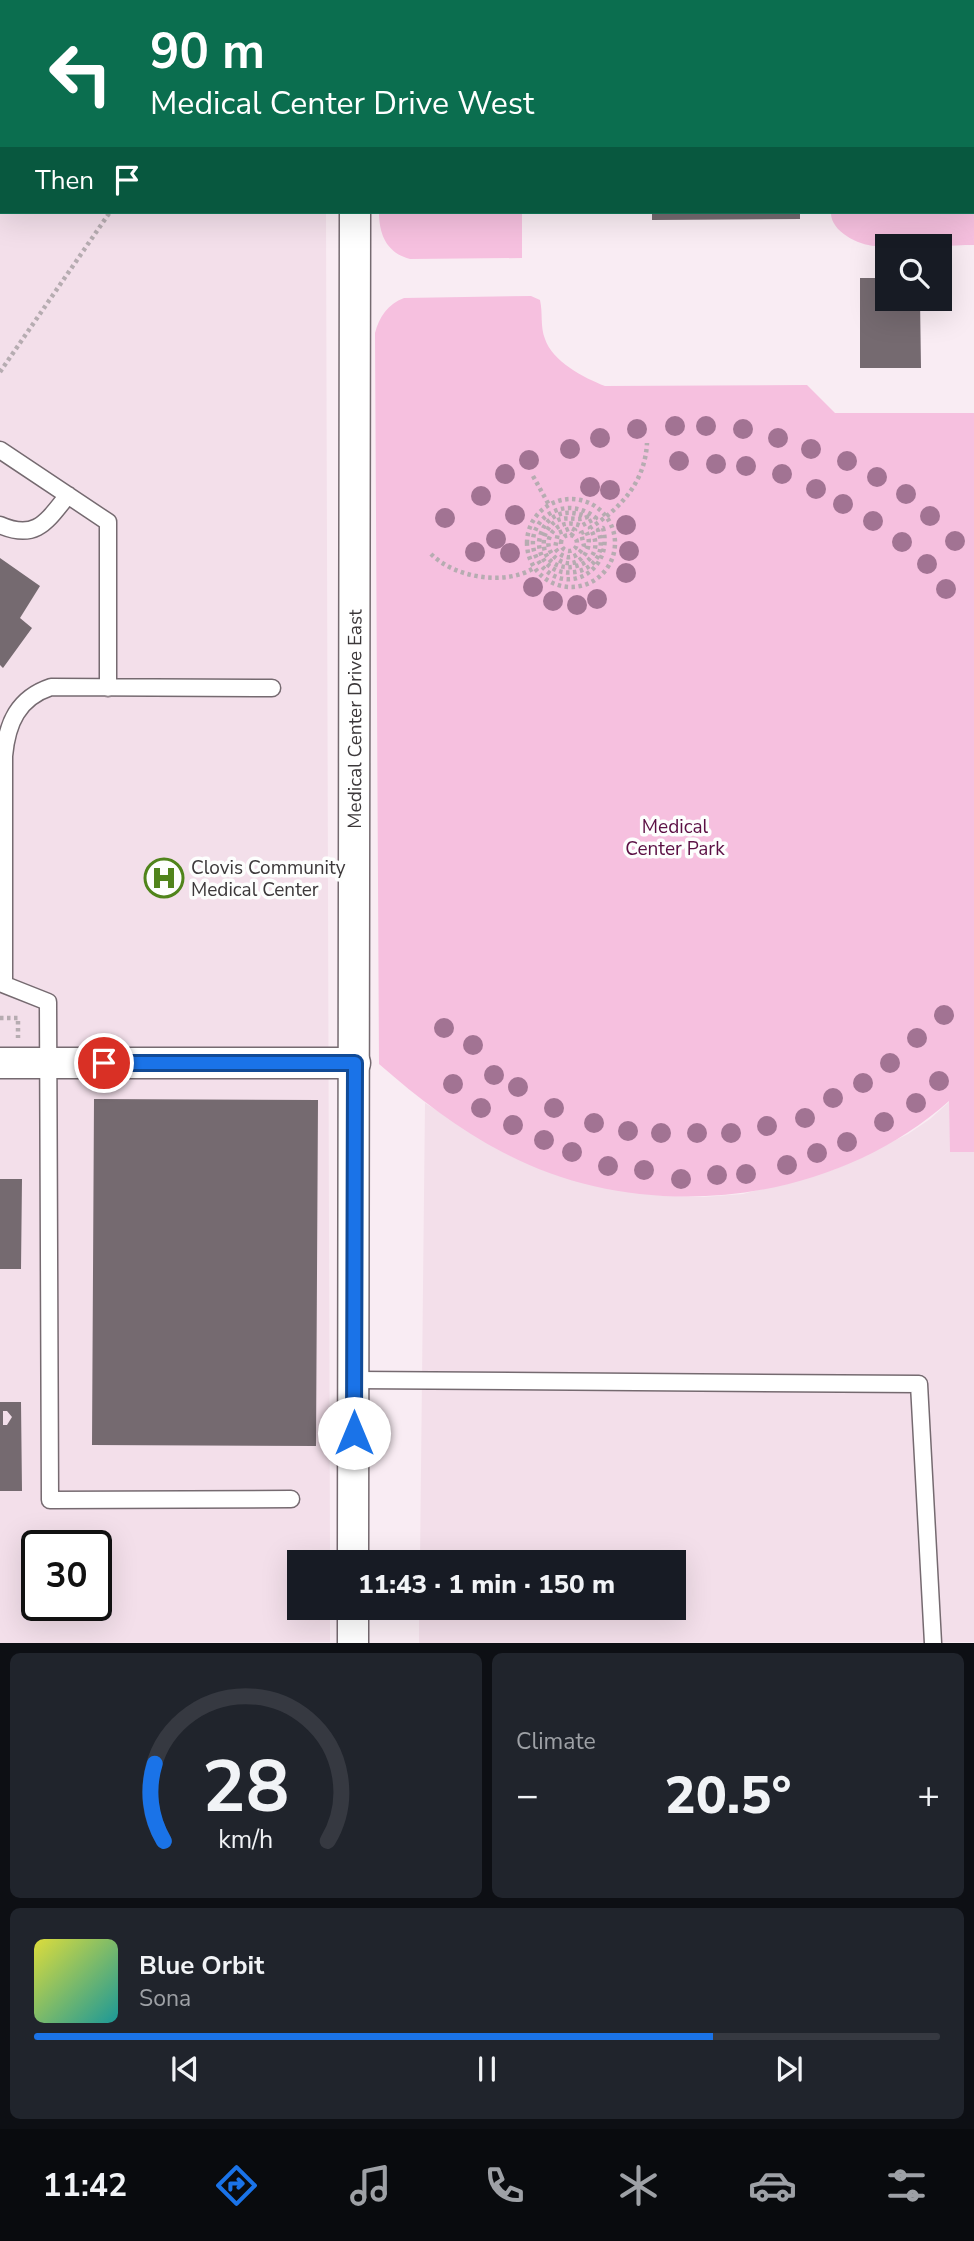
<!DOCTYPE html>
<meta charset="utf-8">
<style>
body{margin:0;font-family:"Nunito Sans",sans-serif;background:#20242c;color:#f1f3f6;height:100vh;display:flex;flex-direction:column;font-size:26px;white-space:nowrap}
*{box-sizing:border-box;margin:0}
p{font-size:23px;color:#9ea1a6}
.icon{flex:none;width:38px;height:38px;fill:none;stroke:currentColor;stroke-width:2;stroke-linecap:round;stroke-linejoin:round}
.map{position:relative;height:1643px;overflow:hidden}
.drawer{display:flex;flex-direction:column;gap:10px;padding:10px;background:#0d0f14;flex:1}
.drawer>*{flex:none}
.banner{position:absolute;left:0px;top:0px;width:975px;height:214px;box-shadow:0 7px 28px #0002;background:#0b6e4f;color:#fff;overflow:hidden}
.tools{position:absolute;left:875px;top:234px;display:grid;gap:14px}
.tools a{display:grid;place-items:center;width:77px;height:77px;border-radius:0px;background:#171b24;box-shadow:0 7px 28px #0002;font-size:35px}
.speed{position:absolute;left:21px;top:1530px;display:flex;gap:14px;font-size:35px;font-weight:700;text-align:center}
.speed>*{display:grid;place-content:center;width:91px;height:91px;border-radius:50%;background:#171b24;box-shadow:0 7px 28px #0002;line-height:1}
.speed .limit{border:4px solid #111;border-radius:10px;background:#fff;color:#111}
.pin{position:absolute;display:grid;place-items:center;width:60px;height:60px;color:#fff;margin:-30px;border:4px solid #fff;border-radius:50%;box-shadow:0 2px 7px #0007}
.me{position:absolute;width:77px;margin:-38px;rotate:0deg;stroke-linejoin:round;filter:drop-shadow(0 0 5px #0008)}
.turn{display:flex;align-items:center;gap:24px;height:147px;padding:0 35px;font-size:32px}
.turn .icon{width:91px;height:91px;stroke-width:2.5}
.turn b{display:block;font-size:49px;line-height:60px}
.then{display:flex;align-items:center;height:66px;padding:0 35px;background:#0003;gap:14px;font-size:26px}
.big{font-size:52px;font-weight:800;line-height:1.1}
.drawer .card{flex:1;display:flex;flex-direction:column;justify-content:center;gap:10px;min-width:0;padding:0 24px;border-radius:10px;background:#20242c}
.drawer .dial{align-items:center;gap:0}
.dial svg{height:182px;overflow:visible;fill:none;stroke:#363941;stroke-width:7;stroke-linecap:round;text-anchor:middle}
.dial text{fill:#f1f3f6;stroke:none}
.song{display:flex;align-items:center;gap:21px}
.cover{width:84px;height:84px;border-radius:10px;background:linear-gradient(135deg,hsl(60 70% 55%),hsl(180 70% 35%))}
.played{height:7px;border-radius:4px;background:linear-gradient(90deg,#1a73e8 75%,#363941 75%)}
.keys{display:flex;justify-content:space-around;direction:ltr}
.heat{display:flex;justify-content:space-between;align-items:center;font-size:38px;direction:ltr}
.drawer .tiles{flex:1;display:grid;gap:10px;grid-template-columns:1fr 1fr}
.card:last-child{grid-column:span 2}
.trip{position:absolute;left:287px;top:1550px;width:399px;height:70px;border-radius:0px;background:#171b24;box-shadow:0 7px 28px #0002;font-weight:800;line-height:70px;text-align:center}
.dock{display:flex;height:112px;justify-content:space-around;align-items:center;background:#090b0e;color:#9ea1a6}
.dock .icon{width:49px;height:49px}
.dock .on{color:#1a73e8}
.dock b{font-size:32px;color:#f1f3f6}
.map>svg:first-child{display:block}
</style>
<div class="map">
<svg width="974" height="1643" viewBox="0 0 974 1643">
<rect width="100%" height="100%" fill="#f9ecf3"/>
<path fill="#f3dfea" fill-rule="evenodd" d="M0,0H325L2,2V212H326L330,1563H299V1608H330V1642L0,1643ZM37,1545H96V1605H37Z
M950,1101V1152H974V1642L419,1643V1608H674V1563H420L425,1103L506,1154L543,1170L581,1182L624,1191L664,1196L703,1197L743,1194L836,1169L908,1134L930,1119Z"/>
<path fill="#f6c0df" d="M381,0H521V2H381Z
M833,0H974V245C943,245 905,250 875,246C858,245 830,231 831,212H973V2H833Z
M379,212H522V258L410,259C387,253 379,235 379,212Z
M531,296L540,300C543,313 540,326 545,339C552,361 584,378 605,386L807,385L835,413H974V1152H950L949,1101C832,1205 644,1227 504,1153C458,1129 418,1098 379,1064L375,333C379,317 388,304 404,298Z"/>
<path fill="#756a70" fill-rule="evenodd" d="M652,212H800V219L652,220Z
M860,278H887V299H920L921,368H860Z
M0,558L40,586L20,618L32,628L3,668L0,665Z
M94,1099L318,1100L316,1446L92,1445Z
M0,1179H22L21,1269H0Z
M0,1402H21L22,1491H0ZM3,1411H7L12,1417L7,1425H3Z"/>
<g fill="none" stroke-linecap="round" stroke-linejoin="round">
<defs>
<path id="service" d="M0,30H2
M0,450L108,522V688
M0,525C36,541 47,521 68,495
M0,983L48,1002L50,1500L291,1499
M4,984V756C7,723 18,698 51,687L272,688
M354,1380L919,1384L933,1643"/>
<g id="minor">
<path d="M356,2V0"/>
<path d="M0,1063H355"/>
<path id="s1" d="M353,1563L355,212"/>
<path d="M353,1643V1608"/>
</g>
</defs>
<use href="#service" stroke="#756a70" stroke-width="19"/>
<use href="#minor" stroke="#756a70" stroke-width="33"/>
<path stroke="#b6acb1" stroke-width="4.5" stroke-dasharray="3.5 3.5" stroke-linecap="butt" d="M0,372L110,212
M533,476L549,505
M527 543a44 44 0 1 1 88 0a44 44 0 1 1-88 0Z
M561 543a8 8 0 1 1 16 0a8 8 0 1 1-16 0Z
M571,536L575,530L571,528L558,533L555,548C563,561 577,560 584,546L581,533L586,531C596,549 577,573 557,559C536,543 557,515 581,526L596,518C560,489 514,529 541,565C566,597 614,571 603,528L598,530C616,578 539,590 539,542C540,533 544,524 551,519C562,510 575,512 587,517C577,522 567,515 556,521C550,525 545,532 544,539C539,585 616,570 590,528C621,508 645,482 647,443
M431,554C455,578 505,586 534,568
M0,1018H18V1038"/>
<use href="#service" stroke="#fff" stroke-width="16"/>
<use href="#minor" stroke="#fff" stroke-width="30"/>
</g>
<g fill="#a27393">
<circle cx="675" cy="426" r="10"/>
<circle cx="706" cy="426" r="10"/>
<circle cx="637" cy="429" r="10"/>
<circle cx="743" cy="429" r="10"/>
<circle cx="600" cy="438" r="10"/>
<circle cx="778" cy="438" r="10"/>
<circle cx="570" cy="449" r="10"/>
<circle cx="811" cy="449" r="10"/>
<circle cx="529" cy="460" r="10"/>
<circle cx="679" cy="461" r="10"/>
<circle cx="847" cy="461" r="10"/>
<circle cx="716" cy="464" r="10"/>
<circle cx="746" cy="466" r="10"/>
<circle cx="505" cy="474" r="10"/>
<circle cx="782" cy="474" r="10"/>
<circle cx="877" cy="477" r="10"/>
<circle cx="590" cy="487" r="10"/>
<circle cx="816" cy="489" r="10"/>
<circle cx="610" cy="490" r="10"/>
<circle cx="906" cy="494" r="10"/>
<circle cx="481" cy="496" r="10"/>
<circle cx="843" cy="504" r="10"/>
<circle cx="515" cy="515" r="10"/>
<circle cx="930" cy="516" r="10"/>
<circle cx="445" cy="518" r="10"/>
<circle cx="873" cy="521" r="10"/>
<circle cx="626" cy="525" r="10"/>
<circle cx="496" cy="539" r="10"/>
<circle cx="955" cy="541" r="10"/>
<circle cx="902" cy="542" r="10"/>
<circle cx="629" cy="551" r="10"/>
<circle cx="475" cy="552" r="10"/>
<circle cx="510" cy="553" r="10"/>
<circle cx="927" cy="564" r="10"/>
<circle cx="626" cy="573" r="10"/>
<circle cx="533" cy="587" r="10"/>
<circle cx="946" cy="589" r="10"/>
<circle cx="597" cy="599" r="10"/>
<circle cx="553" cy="601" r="10"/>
<circle cx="577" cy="605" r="10"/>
<circle cx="944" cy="1015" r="10"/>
<circle cx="444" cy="1028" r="10"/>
<circle cx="917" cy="1038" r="10"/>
<circle cx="473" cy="1045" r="10"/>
<circle cx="890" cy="1063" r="10"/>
<circle cx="494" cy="1075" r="10"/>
<circle cx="939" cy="1081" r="10"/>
<circle cx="863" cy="1083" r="10"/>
<circle cx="453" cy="1084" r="10"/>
<circle cx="518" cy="1087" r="10"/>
<circle cx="833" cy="1098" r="10"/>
<circle cx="916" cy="1103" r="10"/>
<circle cx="481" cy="1108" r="10"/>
<circle cx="554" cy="1108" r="10"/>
<circle cx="805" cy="1118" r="10"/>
<circle cx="884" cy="1122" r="10"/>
<circle cx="594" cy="1123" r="10"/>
<circle cx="513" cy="1125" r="10"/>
<circle cx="767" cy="1126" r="10"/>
<circle cx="628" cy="1131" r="10"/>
<circle cx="661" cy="1133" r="10"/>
<circle cx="697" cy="1133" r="10"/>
<circle cx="731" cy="1133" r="10"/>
<circle cx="544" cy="1140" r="10"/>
<circle cx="847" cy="1142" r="10"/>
<circle cx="572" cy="1152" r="10"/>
<circle cx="817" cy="1153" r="10"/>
<circle cx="787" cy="1165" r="10"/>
<circle cx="608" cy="1166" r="10"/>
<circle cx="644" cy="1170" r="10"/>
<circle cx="746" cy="1174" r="10"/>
<circle cx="717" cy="1175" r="10"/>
<circle cx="681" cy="1179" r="10"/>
</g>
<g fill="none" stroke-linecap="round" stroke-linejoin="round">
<defs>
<path id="route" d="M104,1063H355L354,1433"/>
</defs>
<use href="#route" stroke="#114b97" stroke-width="18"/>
<use href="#route" stroke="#1a73e8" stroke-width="12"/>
</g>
<defs>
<symbol id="hospital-ring" viewBox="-11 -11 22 22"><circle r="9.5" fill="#fdfefd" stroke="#50841b" stroke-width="1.5"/><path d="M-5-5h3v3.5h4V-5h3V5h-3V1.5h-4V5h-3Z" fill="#50841b"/></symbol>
</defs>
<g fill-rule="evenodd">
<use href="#hospital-ring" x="142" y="856" width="44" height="44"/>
</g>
<g text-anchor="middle" stroke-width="7" stroke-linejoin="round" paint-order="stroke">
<g font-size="19" fill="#3c383a" stroke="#fdfefd">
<text dy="7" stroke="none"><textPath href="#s1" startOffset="844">Medical Center Drive East</textPath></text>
</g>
<g font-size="19" fill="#5b1044" stroke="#fdfefd">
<text x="675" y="833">Medical<tspan x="675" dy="22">Center Park</tspan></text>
</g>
<g font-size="19" fill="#3c383a" stroke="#fdfefd" text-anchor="start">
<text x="191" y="874">Clovis Community<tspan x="191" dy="22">Medical Center</tspan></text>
</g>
</g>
</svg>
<div class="tools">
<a><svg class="icon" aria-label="search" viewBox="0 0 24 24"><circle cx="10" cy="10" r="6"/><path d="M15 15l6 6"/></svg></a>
</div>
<div class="speed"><div class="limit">30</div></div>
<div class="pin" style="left:104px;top:1063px;background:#d93025"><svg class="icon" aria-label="arrive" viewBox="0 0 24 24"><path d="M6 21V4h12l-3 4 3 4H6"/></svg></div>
<svg class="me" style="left:354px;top:1433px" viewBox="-20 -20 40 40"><circle r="19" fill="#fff"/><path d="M0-13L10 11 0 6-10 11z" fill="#1a73e8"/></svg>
<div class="trip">11:43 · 1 min · 150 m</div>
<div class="banner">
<div class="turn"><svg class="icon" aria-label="left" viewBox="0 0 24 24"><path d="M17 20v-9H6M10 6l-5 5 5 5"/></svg><div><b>90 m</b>Medical Center Drive West</div></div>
<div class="then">Then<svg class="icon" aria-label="arrive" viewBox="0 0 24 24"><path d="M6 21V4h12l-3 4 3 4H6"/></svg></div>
</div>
</div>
<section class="drawer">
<div class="tiles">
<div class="card dial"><svg viewBox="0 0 100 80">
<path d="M14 69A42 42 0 1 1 86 69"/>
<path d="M14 69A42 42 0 0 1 10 35" stroke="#1a73e8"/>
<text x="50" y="56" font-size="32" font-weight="700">28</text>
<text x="50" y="72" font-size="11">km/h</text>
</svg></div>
<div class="card"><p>Climate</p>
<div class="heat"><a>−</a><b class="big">20.5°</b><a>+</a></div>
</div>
<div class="card">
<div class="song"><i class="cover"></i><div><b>Blue Orbit</b><p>Sona</p></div></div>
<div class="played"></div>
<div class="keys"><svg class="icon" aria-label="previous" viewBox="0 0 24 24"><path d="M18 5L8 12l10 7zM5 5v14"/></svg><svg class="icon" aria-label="pause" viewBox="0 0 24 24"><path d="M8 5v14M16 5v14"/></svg><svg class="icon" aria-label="next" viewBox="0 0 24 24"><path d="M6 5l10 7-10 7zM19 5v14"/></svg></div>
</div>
</div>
</section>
<nav class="dock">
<b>11:42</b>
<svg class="icon on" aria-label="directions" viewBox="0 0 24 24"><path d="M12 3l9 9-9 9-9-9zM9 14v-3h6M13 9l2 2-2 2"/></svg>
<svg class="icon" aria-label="music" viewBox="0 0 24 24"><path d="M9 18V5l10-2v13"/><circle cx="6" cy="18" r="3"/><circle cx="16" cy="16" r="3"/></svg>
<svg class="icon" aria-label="phone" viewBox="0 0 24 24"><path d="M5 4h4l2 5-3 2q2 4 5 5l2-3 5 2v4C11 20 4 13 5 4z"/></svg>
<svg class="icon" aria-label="climate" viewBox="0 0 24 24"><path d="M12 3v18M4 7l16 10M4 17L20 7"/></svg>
<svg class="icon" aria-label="car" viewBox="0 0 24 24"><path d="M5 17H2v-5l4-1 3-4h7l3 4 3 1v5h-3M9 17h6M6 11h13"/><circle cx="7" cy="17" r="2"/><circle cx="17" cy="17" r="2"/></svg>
<svg class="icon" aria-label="filters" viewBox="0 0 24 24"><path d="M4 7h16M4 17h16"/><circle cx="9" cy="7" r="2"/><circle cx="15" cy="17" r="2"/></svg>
</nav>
